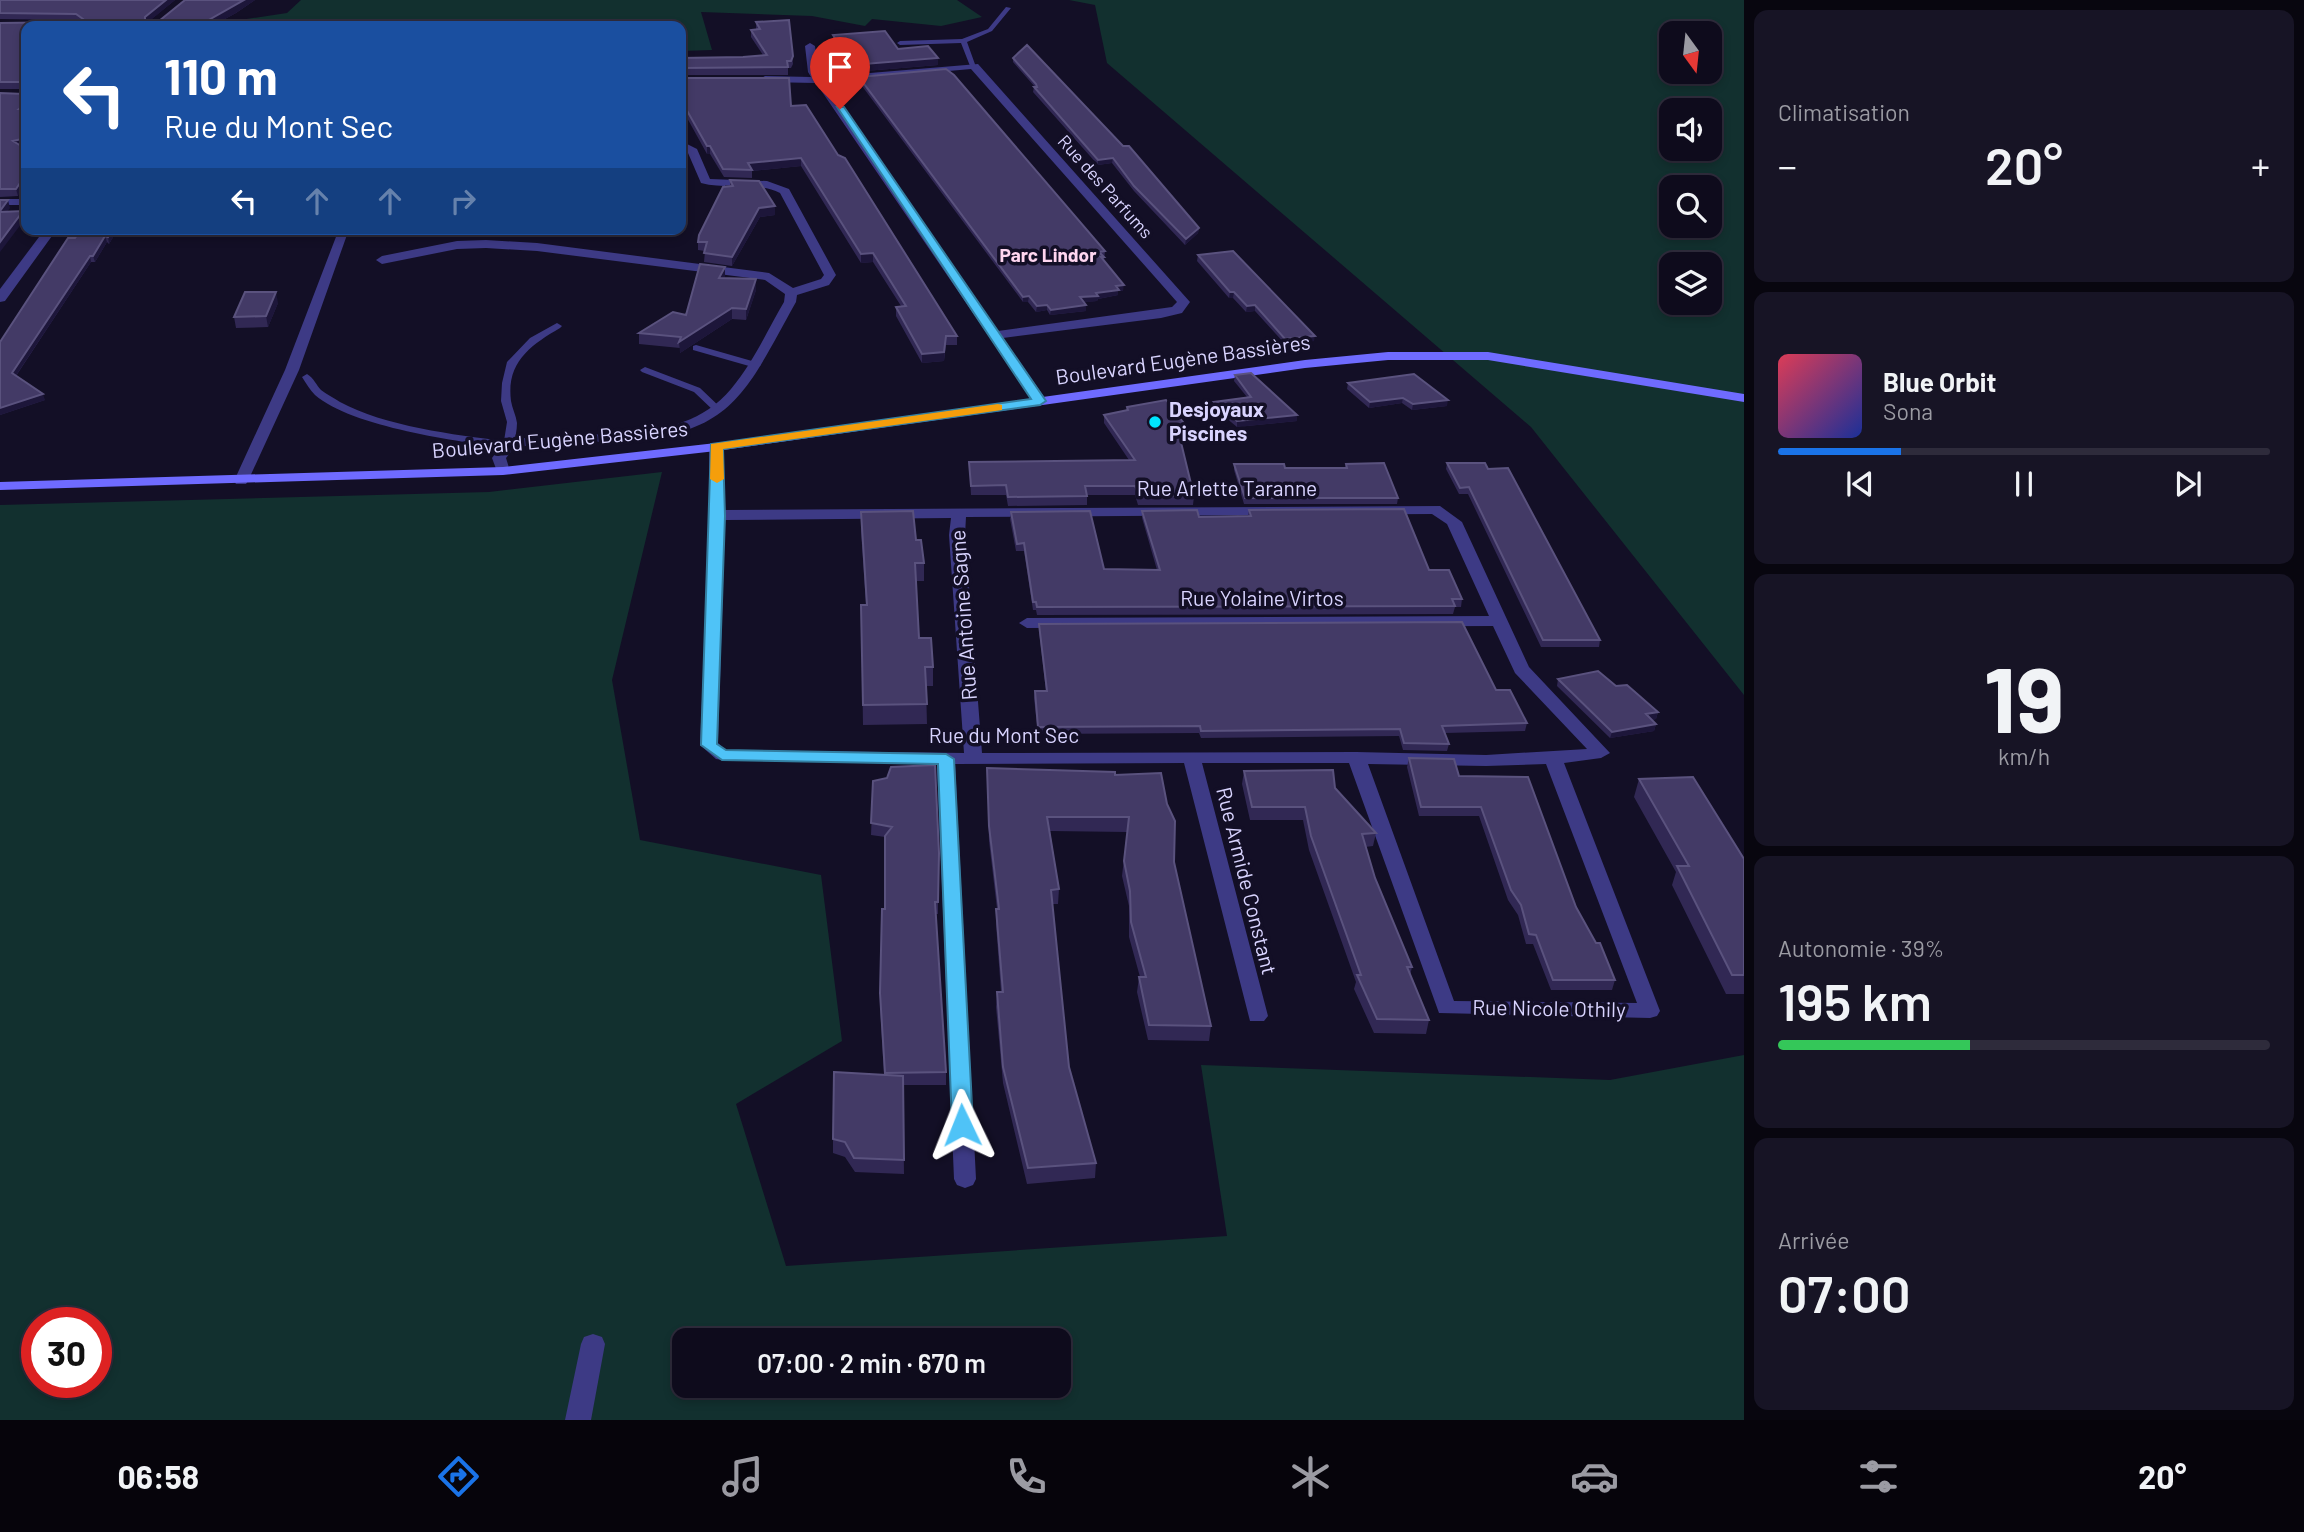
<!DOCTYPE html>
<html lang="fr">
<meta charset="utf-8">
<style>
body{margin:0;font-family:Barlow,sans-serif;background:#171425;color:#f1f3f6;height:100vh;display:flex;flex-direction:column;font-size:26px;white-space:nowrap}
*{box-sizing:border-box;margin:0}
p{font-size:23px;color:#9b9ba3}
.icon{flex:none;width:38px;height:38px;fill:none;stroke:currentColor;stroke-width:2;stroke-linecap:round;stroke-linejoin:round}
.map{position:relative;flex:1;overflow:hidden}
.details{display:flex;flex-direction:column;gap:10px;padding:10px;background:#08060f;width:560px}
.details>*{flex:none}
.hud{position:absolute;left:21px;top:21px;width:665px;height:214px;border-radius:14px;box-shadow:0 4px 10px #0003,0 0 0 2px #2e2b3b;background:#1a4fa0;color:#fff;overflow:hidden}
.needle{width:46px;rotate:165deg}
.tools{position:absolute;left:1659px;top:21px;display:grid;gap:14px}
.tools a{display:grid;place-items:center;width:63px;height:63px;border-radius:14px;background:#0e0b1c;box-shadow:0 4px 10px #0003,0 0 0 2px #2e2b3b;font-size:35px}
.speed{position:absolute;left:21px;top:1307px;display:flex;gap:14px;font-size:35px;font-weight:700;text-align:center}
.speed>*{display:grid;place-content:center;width:91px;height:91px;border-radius:50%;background:#0e0b1c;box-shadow:0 4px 10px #0003,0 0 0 2px #2e2b3b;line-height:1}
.speed .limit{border:10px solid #d22;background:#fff;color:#111}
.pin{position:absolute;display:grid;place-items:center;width:60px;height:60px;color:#fff;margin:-72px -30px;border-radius:50% 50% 50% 0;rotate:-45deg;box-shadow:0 0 7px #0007}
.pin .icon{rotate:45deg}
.me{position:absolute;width:77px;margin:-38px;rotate:358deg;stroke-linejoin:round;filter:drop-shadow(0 0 5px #0008)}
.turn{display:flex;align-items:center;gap:24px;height:147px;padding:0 28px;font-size:32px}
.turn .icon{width:91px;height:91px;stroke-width:2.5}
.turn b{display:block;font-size:49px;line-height:60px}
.lanes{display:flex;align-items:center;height:66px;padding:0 28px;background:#0003;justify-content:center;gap:35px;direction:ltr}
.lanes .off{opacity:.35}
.big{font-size:52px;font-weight:600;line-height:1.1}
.details .tile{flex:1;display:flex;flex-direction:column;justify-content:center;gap:10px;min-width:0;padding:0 24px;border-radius:14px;background:#171425}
.details .dial{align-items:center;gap:0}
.dial b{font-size:91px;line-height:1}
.song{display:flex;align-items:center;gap:21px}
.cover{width:84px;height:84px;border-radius:10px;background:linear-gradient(135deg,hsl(350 70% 55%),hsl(230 70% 35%))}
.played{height:7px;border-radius:4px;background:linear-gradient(90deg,#1a73e8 25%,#2e2b3b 25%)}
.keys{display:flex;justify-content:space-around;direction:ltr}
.heat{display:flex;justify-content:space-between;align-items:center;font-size:38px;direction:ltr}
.charge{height:10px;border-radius:5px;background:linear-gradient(90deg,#34c759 39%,#2e2b3b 0)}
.trip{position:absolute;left:672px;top:1328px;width:399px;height:70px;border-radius:14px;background:#0e0b1c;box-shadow:0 4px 10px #0003,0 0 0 2px #2e2b3b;font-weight:600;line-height:70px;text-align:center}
.tab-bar{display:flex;height:112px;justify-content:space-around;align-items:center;background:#06040b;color:#9b9ba3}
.tab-bar .icon{width:49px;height:49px}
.tab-bar .on{color:#1a73e8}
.tab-bar b{font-size:32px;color:#f1f3f6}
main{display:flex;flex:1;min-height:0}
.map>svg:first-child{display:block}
</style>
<main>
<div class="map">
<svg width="1744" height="1420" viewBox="0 0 1744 1420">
<rect width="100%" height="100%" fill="#130f26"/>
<path fill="#12302f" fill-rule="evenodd" d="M301,0H957L982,17L941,26L872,19L865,26L812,16L701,12L712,50L681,51V26H231L240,20L287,13Z
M1069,0H1744V695L1531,427L1107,63L1095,5ZM1671,33H1710V72H1671ZM1671,110H1710V149H1671ZM1671,187H1710V226H1671ZM1671,264H1710V303H1671Z
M662,472L612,680L640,840L821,875L842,1041L736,1104L786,1266L1227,1236L1201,1065L1610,1080L1744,1055V1420H0V505L489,492ZM37,1323H96V1382H37ZM684,1340H1059V1386H684Z"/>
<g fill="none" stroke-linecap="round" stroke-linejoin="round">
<path fill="#3d3a85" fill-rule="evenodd" d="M1006,7L1011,8L992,31L967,42L976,67L970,66L961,43L900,45L897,43L900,41L962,39L988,29Z
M557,323L562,326L560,328C531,345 506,362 511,401C512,408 516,415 517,423C517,430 515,438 514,445L509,448C459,442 352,427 315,395C310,390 306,383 302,377L307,374C314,378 316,385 321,390C326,394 334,398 340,402C384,426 455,435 504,441L507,422L501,401L502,383L507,362L530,338Z
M696,345L759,363L761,365L756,368L693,350V346Z
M645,367L700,388L722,409L717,412L714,411L694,392L642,372L640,370Z"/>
<path fill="#3d3a85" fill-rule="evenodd" d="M810,43L815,46L818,72L822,77L978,64L1190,302L1182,313L1161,318L1003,338L1047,401L1045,404H1035L816,83L765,82L760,79L765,76L811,77L808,72L805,46ZM971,69L1177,302L1172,307L998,331L826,82Z
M681,141L697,149L710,179L767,181L789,189L836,275L829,285L797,295L796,302C746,391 734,435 621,441C585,443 549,441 514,448L506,458L510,471L508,474H498L492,458L504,442C578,424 676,454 731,389C753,363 767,331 784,302L785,294L765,280L537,251L486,248L457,249L382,264L376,260L382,256L457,241L486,240L537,243L769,273L793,288L821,279L824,275L780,193C757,181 727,190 701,183L688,153L681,148Z
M0,199H26V205H0Z
M45,229H57L5,301L0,302V289Z
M339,229L348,232L299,370L248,481L246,484H236L234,481L285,370Z
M716,443L723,447L725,510L1440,506L1462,522L1529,667L1610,753L1601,758L1564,763L1660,1011L1657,1016L1650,1018L1439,1013L1349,763H1202L1268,1016L1264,1021H1250L1184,763L955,764L976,1179L973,1185L965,1188L957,1185L954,1179L937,764L722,760L716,759L700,745L710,515L709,447ZM1432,514L1447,524L1489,616L1027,618L1019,623L1027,628L1493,626L1515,673L1587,749L1486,755L1356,752L982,753L965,535L966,517ZM951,518L949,535L964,753L726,750L718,743L725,520ZM1368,764L1486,766L1546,764L1637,1003L1454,1001Z
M593,1334L602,1337L605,1344L591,1420H565L581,1344L584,1337Z"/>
<path fill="#6f6bff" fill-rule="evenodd" d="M1388,352H1488L1744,394V402L1488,360H1388L1305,368L716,451L503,475L0,490V482L503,467L716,443L1305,360Z"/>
</g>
<path fill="#312854" d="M0,0H175L149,21H159L185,0H255L236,13L212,26H26V89H0V23L80,22L77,20L0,19Z
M789,20L793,64L791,68H788V75H681V77V58L743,57L763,55L751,37V30L756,29V22Z
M833,35L938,58V65L853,72L833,42Z
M1013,58L1199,228L1198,233L1185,245L1134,191L1112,163L1098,165L1033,92L1034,87H1035L1013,62Z
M859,77L1105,251L1104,261L1123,291H1118V295L1098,299L1097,301L1084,302L1086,311L1050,315L1047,310L1036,312L1028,302H1023L859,82Z
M681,78L791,106L957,336V345H946L944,361L922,363L896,316V307L901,306L873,262L861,263L801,166L752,171V178L724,177L710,154H707L681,107Z
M26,92V145L22,146L18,196L0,197V93L24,94Z
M730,180L775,206V215L760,217L732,266L704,262L705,251L698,250V242L730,187Z
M118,229L109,244L107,242L95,262H91L16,376L45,400L0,415V342L75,238Z
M597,229H641L640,233H631L630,236H598Z
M1198,255L1314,341L1285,344L1255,311L1246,312L1233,298H1229L1197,261Z
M725,278L756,279V290L746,320L732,319L680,353V348L639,344V333L686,315Z
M278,303L268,327L236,328L234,317Z
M1235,375L1297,415V421L1237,427L1213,407L1214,402L1247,397L1234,381Z
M1348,383L1447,406L1412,410L1402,403L1369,408L1347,389Z
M1127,407L1186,426V435H1179L1194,496L1193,505H1138L1135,495H1087V505L1008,506L1006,495H971L969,462L1129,460L1104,423V415L1126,410Z
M1447,463H1485L1600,640L1599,647H1541L1468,494H1459L1446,469Z
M1234,464L1285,468H1345L1346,464L1398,498L1397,504H1244L1234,470Z
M1249,510L1429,570L1462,599L1461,607H1455L1453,614L1037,615L1036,610H1033L1024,551H1016L1010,519L1011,512L1104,569L1157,570L1142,518V511L1199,517L1248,516Z
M861,512L916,540L924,563V581H916L919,638L933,667V686H926L927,724L863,725L861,605H866L861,531Z
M1039,624L1496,690L1527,723L1525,731L1445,733L1449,744L1447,751L1403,750L1399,736L1201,738L1199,733L1038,734L1034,698L1035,691H1046L1039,631Z
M1558,679L1616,686L1658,712L1656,719L1651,720L1656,724L1654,731L1610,738L1557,686Z
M1409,758L1459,776L1576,907L1615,980L1612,990H1551L1533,944H1526L1518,915L1508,900L1479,816H1419L1407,767Z
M987,768L1115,775L1174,862L1211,1026L1209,1041L1148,1040L1137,992L1139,977H1140L1129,937V906L1122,876L1127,832L1050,831L1059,889L1058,904H1052L1069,1067L1096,1163L1095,1178L1027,1184L1003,1083L996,1007L997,992H1001L996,924L997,909L989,841Z
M1244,771L1335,788L1376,833L1373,846L1365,847L1375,878L1412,967L1410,976L1429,1020L1426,1034L1374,1033L1354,989L1356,982L1309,850L1303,820H1250L1242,784Z
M1639,779L1744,859V994H1726L1672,885L1676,872L1634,797Z
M873,781L938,902V914H936L946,1072V1085H903L904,1174L855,1172L845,1157L833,1153V1139L884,1075L880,1006L882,909H885V837L871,835Z"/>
<path fill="#1d163a" d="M166,0H175L146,24V26L145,17Z
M244,0H255L236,13L212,26H198Z
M938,58V65L853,72L852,65Z
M26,138V145L15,149L13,141Z
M707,146H710V154H707Z
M801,158V166L752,171L748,163Z
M1113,158L1112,163L1098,165V160Z
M26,174V184L18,196L16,189Z
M8,200L10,208L2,219L0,211Z
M775,206V215L760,217L732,266V257L759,208Z
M23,211L25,219L0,252V242Z
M1199,228L1198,233L1185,245L1186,239Z
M113,229H118L109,244L108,237Z
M105,236L107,242L95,262L93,256Z
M873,253V262L861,263V254Z
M90,256L91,262L13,380L12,373Z
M725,267V278H719Z
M756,279V290L746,320V309Z
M1124,285L1123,291H1118V295L1098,299L1097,301L1079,303L1080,297L1096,293L1116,286Z
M276,292L278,303L268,327L266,316Z
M1230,292H1234L1233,298H1229Z
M1029,296L1028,302H1023V297Z
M1047,305V310L1036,312L1037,306Z
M1086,305V311L1050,315L1051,310Z
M1255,305V311L1246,312L1247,306Z
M732,308V319L680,353L679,342Z
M946,336L944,361L922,363V354Z
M1315,336L1314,341L1285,344V339Z
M43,394L45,400L0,415V408Z
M1403,398L1402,403L1369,408L1370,402Z
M1448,400L1447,406L1412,410L1413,404Z
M1297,415V421L1237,427V421Z
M1658,712L1656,719L1644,721L1646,714Z
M1656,724L1654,731L1610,738L1612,732Z"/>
<path fill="#433a66" stroke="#5a527e" stroke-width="2" d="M0,0H166L145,17V21H159L185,0H244L198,26H26V89L24,82H0V23L81,22L83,19L76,14L0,13Z
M789,20L793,56L791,61H787L788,67L681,68V58L743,57L767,55L751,30L760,29L756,22Z
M885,31L898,49L928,46L938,58L852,65L833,35Z
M1027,45L1123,146H1129L1199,228L1186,239L1134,186L1113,158L1098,160L1034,87H1037L1036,84L1013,58Z
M946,69L954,75L1105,251L1099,252L1104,257H1101L1124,285L1116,286L1119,290L1096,293L1098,296L1080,297L1086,305L1051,310L1047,305L1037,306L1029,296L1023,297L859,77Z
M681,78H789L791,106L806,105L838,155L845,158L957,336H946L944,352L922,354L896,307L906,306L873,253L861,254L801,158L748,163L752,170L723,169L710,146H707L681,100Z
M26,92V103L19,109H26V138L13,141L26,149V174L16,189H0V93L24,94Z
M730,180L759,181L775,206L759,208L732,257L704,253L707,242H698L699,235L723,187L733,186Z
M0,200H8L0,211Z
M23,211L0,242V212Z
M81,229H113L108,237L105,236L93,256H90L12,373L43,394L0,408V342L68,238H75Z
M1233,251L1315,336L1285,339L1255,305L1247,306L1234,292H1230L1198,255Z
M700,264L725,267L719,278L756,279L746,309L732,308L679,342L681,337L639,333L673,312L686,315Z
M245,292H276L266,316L234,317Z
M1251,373L1297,415L1237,421L1214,402L1251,397L1235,375Z
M1414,374L1448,400L1413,404L1403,398L1370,402L1348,383Z
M1166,400L1186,426H1177L1194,496H1139L1135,486H1085L1087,496L1008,497L1006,485L971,486L969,462L1135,460L1104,415L1128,410L1127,407Z
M1384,463L1398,498H1245L1234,464H1284L1285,468H1347L1346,464Z
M1447,463H1485L1488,469L1508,468L1600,640H1543L1469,487L1460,488Z
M1404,509L1429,570H1449L1462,599H1452L1455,606L1037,607L1036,602H1033L1024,543L1017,544L1011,512L1090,511L1104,569L1160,570L1142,511L1197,510L1199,517L1251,516L1249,510Z
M913,511L916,540H921L924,563H915L919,638H931L933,667H925L927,704L863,705L861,605H867L861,512Z
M1462,622L1496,690H1510L1527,723L1442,726L1449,744L1404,743L1400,729L1201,731L1200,726L1038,727L1035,691H1047L1039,624Z
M1598,671L1616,686L1627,685L1658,712L1646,714L1656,724L1612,732L1558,679Z
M1409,758L1454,759L1459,776L1528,777L1576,907L1596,943H1600L1615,980H1553L1536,935L1529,934L1521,905L1511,890L1481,807H1421Z
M935,765L939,853L938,902H935L946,1072L885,1073L880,993L882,909H885V836L892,827L871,823L873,781L887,778L891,767Z
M987,768L1115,772V775L1161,773L1167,804L1175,821L1174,862L1211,1026L1149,1025L1139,977H1146L1131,922L1130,891L1124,861L1129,817H1047L1059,889L1051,890L1069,1067L1096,1163L1028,1168L1003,1067L997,992H1003L996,909H999L989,826Z
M1333,770L1335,788L1376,833L1362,834L1375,878L1412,967H1407L1429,1020L1377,1019L1357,975H1361L1311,836L1305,807H1252L1244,771Z
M1693,777L1744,859V975H1732L1677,866H1689L1639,779Z
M834,1072L903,1076L904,1160L854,1158L845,1142L833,1139Z"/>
<path fill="#4fc3f7" stroke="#337fa1" stroke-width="2" d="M837,107H844L1046,401L1040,405L723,449L725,516L717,744L726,750L946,754L954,759L973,1125L970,1131H955L952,1125L938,764L722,760L701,745L711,444L1031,399Z"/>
<path fill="#f59e0b" d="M998,404L1002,405V410L723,449L724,479L717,483L710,479L711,444Z"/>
<circle fill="#00e5ff" stroke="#130f26" stroke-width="2.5" cx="1155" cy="422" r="7"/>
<g text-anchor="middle" stroke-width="7" stroke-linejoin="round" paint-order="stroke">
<g font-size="18" fill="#d9d4ff" stroke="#130f26">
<text transform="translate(1105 187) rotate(48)" y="6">Rue des Parfums</text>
</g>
<g font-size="19" font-weight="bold" fill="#ffd6f0" stroke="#130f26">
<text x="1048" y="262">Parc Lindor</text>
</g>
<g font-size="21" fill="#d9d4ff" stroke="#130f26">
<text transform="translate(1183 360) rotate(-8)" y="7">Boulevard Eugène Bassières</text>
<text transform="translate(560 440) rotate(-5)" y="7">Boulevard Eugène Bassières</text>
<text x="1227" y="496">Rue Arlette Taranne</text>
<text x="1262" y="606">Rue Yolaine Virtos</text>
<text transform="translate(964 615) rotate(-94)" y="7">Rue Antoine Sagne</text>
<text x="1004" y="743">Rue du Mont Sec</text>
<text transform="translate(1246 881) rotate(76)" y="7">Rue Armide Constant</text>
<text transform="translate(1549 1009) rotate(1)" y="7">Rue Nicole Othily</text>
</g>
<g font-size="21" font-weight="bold" fill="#d9d4ff" stroke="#130f26" text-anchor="start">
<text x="1169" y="417">Desjoyaux<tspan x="1169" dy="24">Piscines</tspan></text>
</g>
</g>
</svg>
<div class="tools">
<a><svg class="needle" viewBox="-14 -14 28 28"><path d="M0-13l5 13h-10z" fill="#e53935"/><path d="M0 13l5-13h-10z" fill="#9b9ba3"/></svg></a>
<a><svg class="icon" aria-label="sound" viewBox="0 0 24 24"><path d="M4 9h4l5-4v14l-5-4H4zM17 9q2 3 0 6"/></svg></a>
<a><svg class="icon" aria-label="search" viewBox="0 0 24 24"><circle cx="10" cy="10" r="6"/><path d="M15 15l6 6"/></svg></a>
<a><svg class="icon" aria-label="layers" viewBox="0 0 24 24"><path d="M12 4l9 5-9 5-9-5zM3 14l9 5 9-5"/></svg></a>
</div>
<div class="speed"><div class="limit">30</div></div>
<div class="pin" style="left:840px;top:109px;background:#d93025"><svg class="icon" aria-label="arrive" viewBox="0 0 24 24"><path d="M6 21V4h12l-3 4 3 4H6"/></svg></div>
<svg class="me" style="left:962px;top:1125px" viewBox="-20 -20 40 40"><path d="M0-17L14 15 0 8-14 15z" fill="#4fc3f7" stroke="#fff" stroke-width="4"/></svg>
<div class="trip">07:00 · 2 min · 670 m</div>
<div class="hud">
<div class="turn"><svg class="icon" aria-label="left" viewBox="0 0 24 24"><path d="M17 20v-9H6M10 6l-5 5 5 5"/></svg><div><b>110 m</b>Rue du Mont Sec</div></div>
<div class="lanes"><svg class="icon" aria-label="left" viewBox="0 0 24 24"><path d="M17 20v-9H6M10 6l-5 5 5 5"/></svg><svg class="icon off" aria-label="ahead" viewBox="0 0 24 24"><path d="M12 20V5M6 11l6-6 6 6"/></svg><svg class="icon off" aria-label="ahead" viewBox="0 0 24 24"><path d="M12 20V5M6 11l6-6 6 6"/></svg><svg class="icon off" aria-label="right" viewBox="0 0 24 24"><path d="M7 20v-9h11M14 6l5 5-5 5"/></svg></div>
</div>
</div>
<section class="details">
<div class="tile"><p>Climatisation</p>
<div class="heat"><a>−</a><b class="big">20°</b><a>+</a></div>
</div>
<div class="tile">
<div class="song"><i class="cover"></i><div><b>Blue Orbit</b><p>Sona</p></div></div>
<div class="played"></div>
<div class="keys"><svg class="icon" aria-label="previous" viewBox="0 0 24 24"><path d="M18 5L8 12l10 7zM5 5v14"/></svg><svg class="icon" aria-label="pause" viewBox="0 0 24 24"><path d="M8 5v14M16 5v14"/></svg><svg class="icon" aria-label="next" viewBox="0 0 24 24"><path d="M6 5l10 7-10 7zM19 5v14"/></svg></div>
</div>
<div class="tile dial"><b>19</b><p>km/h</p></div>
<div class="tile"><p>Autonomie · 39%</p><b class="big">195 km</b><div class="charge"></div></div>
<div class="tile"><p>Arrivée</p><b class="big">07:00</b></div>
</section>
</main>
<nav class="tab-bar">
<b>06:58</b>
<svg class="icon on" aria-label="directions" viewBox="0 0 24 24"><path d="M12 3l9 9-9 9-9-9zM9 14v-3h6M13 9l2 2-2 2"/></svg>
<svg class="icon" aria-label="music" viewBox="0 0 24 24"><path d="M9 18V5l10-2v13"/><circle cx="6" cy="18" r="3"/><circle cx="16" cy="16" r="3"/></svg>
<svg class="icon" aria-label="phone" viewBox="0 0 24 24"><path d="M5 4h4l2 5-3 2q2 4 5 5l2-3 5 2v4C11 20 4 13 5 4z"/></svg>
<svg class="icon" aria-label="climate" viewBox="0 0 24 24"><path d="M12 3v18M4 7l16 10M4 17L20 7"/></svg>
<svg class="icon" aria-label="car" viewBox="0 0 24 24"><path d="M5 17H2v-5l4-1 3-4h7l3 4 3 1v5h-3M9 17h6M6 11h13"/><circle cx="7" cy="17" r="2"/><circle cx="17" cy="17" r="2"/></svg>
<svg class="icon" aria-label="filters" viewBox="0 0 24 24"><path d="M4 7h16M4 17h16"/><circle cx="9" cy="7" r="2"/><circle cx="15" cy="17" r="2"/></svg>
<b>20°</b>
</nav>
